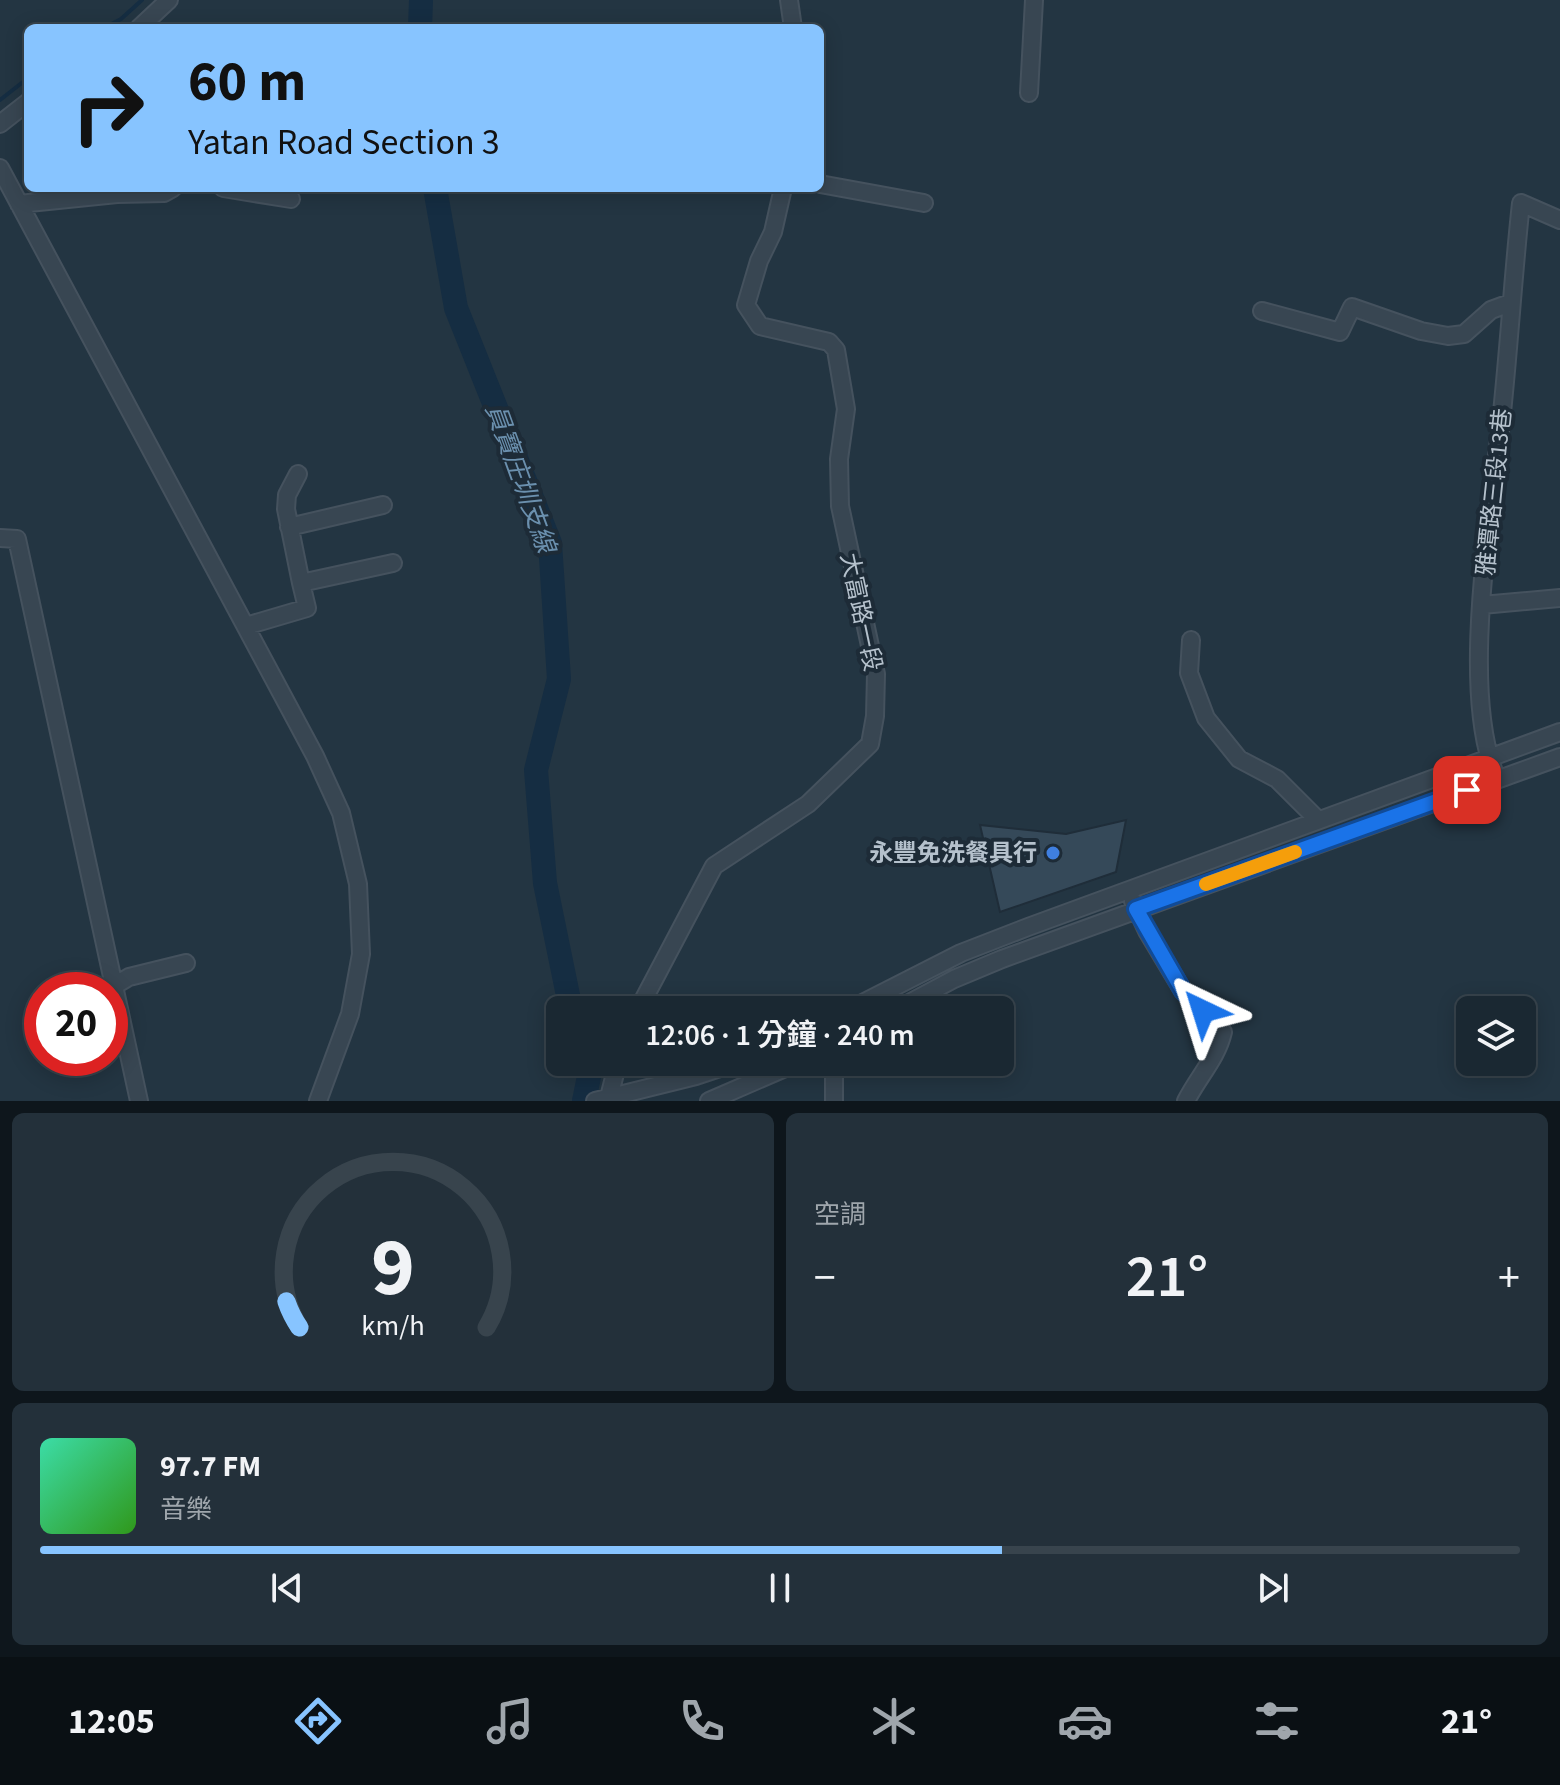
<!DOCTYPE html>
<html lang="zh-TW">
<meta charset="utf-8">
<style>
body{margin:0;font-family:"Source Sans 3","Noto Sans TC",sans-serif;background:#23303a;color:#f1f3f6;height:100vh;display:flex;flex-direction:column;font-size:30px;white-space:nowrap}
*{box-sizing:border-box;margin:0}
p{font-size:26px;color:#9fa6ac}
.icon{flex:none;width:44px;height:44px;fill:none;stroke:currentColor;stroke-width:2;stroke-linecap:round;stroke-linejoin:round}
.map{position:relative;height:1101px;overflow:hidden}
.details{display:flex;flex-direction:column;gap:12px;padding:12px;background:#0e161c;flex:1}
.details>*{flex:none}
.hud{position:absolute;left:24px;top:24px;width:800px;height:168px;border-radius:12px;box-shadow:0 4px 20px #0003,0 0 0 2px #38444d;background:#87c4ff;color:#111;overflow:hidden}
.controls{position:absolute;left:1456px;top:996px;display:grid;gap:16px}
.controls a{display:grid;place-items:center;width:80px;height:80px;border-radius:12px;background:#1a2832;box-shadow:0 4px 20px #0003,0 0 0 2px #38444d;font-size:40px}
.speed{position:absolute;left:24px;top:972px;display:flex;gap:16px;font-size:40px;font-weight:700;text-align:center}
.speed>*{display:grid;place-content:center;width:104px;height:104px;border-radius:50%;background:#1a2832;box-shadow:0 4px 20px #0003,0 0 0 2px #38444d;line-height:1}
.speed .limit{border:12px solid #d22;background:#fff;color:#111}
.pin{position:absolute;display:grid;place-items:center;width:68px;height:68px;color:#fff;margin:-34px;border-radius:16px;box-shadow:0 4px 12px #0006}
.me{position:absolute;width:88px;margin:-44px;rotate:319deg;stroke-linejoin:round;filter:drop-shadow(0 0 6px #0008)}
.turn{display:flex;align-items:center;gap:28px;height:168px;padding:0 32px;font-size:36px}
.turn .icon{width:104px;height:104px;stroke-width:2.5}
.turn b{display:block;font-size:56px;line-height:68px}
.big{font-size:60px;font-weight:600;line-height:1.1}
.details .tile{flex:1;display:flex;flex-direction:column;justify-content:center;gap:12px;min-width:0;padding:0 28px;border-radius:12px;background:#23303a}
.details .dial{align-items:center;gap:0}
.dial svg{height:208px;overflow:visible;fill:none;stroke:#38444d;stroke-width:7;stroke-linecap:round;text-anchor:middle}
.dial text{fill:#f1f3f6;stroke:none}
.song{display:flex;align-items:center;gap:24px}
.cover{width:96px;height:96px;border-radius:12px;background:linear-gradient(135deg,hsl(160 70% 55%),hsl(110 70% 35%))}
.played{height:8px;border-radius:4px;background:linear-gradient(90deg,#87c4ff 65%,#38444d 65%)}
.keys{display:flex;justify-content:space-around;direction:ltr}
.heat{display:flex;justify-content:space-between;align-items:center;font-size:44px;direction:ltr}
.details .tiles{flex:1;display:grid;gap:12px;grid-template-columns:1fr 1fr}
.tile:last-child{grid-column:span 2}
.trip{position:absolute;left:546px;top:996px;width:468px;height:80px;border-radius:12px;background:#1a2832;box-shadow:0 4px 20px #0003,0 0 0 2px #38444d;font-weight:600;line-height:80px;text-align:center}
.tab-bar{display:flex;height:128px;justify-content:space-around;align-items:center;background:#0a1014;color:#9fa6ac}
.tab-bar .icon{width:56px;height:56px}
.tab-bar .active{color:#87c4ff}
.tab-bar b{font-size:36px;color:#f1f3f6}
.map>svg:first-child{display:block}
</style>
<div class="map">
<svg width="1560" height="1101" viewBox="0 0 1560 1101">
<rect width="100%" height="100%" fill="#233542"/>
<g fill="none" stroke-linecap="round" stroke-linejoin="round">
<path stroke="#152d42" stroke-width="4" d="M104,28L121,19L142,0
M0,100L28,78"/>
<path stroke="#152d42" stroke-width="24" d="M420,28L421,0
M435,188L456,308L550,543L559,679L536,770L545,883L571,1010
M584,1101L592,1062"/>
</g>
<path fill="#354959" stroke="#1f2d39" stroke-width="2" d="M1126,820L1116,872L1000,912L980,825L1066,834Z"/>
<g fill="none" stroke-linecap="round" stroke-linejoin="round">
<defs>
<path id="minor" d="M789,0L793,28
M139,28L169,0
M1029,93L1034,0
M0,124L28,102
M0,168L315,756L341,813L358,884L361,954L350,1014L318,1101
M820,184L924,203
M223,188L291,199
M19,204L117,194L164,193L173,188
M1262,311L1340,332L1352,307L1421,331L1448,336L1464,334L1491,310L1510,303
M298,474L287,495L286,509L301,583
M289,527L383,505
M0,538L17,539L139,1101
M1482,605L1560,598
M246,626L307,608L301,583L393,563
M1191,640L1189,673L1206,718L1239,759L1277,779L1318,820
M1497,779C1459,693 1491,517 1501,422C1509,349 1513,276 1521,203L1560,220
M1133,901L1147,931L1183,991L1223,1032C1217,1058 1198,1077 1186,1101
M114,986L129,977L186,963
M638,1010L714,866L808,804L870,744L875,716L876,674L840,506L839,459L846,409L836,350L829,342L760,326L746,305L759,261L773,232L783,188
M849,1010L961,953L1028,927L1560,732
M896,1010L954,979L1002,959L1560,757
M595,1101L696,1076L738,1062
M608,1101L618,1062
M709,1101L799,1062
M834,1101V1062"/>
</defs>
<use href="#minor" stroke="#45525e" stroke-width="20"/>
<use href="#minor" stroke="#384652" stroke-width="16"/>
</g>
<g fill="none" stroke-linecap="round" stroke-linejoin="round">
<defs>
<path id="route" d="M1203,1011L1183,991L1136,909L1467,790"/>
</defs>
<use href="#route" stroke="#114b97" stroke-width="20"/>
<use href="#route" stroke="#1a73e8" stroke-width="14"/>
<path stroke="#f59e0b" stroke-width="14" d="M1206,884L1295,852"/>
</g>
<circle fill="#3f7fe0" stroke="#1d2b37" stroke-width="3" cx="1053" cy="853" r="8"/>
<g text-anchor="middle" stroke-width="8" stroke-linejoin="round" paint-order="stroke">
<g font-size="24" fill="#b5c1cc" stroke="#1d2b37">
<text transform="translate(1494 492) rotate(-84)" y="8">雅潭路三段13巷</text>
<text transform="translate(861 612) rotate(78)" y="8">大富路一段</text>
</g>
<g font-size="24" font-weight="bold" fill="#b5c1cc" stroke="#1d2b37" text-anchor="end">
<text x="1037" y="861">永豐免洗餐具行</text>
</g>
<g font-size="26" font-style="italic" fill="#6b90ae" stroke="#1d2b37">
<text transform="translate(521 478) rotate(70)" y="9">員寶庄圳支線</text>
</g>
</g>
</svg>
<div class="controls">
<a><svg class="icon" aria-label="layers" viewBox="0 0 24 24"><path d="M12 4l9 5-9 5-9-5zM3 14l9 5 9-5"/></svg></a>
</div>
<div class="speed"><div class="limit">20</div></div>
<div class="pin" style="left:1467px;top:790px;background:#d93025"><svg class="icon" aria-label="arrive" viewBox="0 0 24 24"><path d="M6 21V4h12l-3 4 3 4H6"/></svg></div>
<svg class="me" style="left:1203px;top:1011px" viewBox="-20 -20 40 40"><path d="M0-17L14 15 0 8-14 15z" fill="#1a73e8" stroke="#fff" stroke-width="4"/></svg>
<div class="trip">12:06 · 1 分鐘 · 240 m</div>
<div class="hud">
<div class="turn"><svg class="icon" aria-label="right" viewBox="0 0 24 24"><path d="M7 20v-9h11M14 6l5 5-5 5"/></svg><div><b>60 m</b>Yatan Road Section 3</div></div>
</div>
</div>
<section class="details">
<div class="tiles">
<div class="tile dial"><svg viewBox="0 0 100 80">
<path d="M14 69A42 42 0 1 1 86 69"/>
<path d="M14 69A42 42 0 0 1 9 59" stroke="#87c4ff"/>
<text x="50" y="56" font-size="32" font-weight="700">9</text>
<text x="50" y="72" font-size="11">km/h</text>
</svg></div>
<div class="tile"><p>空調</p>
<div class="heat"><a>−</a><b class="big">21°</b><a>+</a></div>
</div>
<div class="tile">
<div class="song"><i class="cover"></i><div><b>97.7 FM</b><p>音樂</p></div></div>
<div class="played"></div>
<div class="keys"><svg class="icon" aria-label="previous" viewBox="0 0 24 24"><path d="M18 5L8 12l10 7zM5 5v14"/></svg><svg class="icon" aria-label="pause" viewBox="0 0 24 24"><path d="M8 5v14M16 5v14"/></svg><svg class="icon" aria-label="next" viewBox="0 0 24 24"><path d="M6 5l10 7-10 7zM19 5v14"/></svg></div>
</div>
</div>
</section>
<nav class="tab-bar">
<b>12:05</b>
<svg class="icon active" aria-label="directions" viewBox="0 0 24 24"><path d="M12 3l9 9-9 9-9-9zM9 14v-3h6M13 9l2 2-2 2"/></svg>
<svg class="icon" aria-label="music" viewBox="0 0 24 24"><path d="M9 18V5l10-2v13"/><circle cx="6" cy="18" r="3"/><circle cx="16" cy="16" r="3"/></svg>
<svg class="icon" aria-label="phone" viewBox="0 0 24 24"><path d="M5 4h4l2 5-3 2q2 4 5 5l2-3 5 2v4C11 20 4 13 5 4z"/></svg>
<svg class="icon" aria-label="climate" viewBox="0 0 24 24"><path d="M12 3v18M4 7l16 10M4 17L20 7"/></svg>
<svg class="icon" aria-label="car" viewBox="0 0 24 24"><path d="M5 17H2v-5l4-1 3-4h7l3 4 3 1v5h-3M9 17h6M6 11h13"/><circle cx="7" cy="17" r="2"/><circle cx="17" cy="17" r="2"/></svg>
<svg class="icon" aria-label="filters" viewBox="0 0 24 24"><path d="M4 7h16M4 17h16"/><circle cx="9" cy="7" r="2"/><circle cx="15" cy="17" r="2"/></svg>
<b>21°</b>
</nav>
